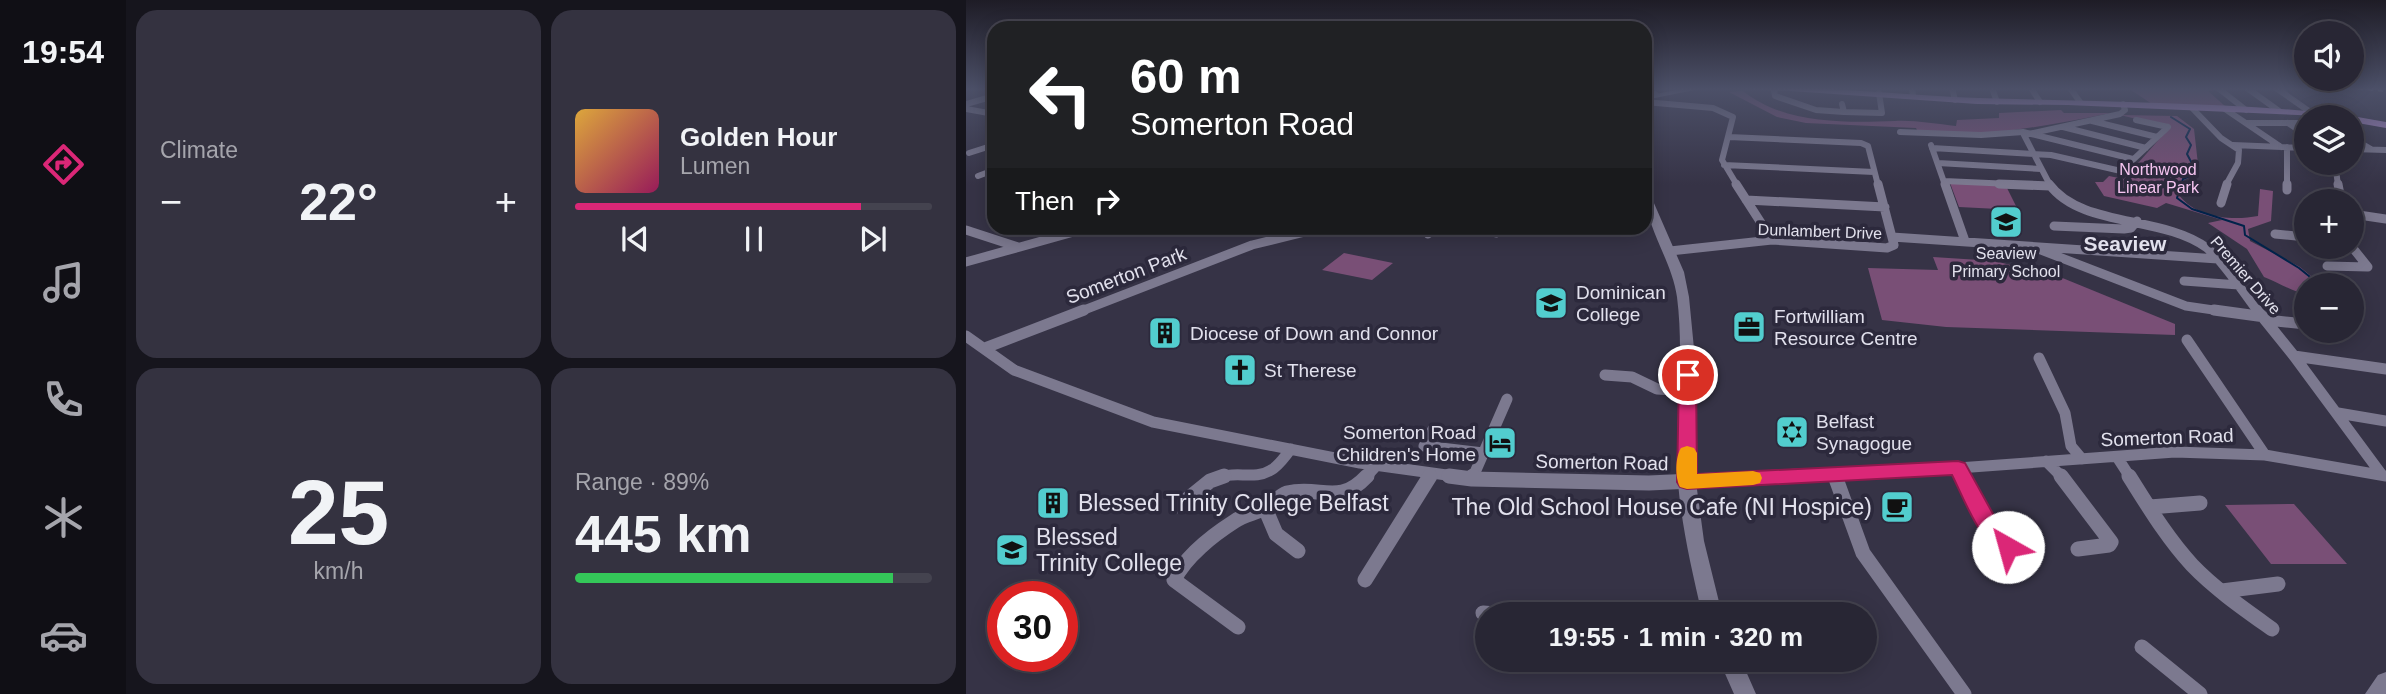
<!DOCTYPE html>
<meta charset="utf-8">
<style>
body{margin:0;font-family:Arial,sans-serif;background:#343240;color:#f1f3f6;height:100vh;display:flex;flex-direction:column;font-size:26px;white-space:nowrap}
*{box-sizing:border-box;margin:0}
p{font-size:23px;color:#a5a5ac}
.icon{flex:none;width:38px;height:38px;fill:none;stroke:currentColor;stroke-width:2;stroke-linecap:round;stroke-linejoin:round}
.map{position:relative;flex:1;overflow:hidden}
.drawer{display:flex;flex-direction:column;gap:10px;padding:10px;background:#16151d;width:840px}
.drawer>*{flex:none}
.hud{position:absolute;left:21px;top:21px;width:665px;height:214px;border-radius:21px;box-shadow:0 4px 18px #0003,0 0 0 2px #44434f;background:#202124;color:#fff;overflow:hidden}
.fabs{position:absolute;left:1328px;top:21px;display:grid;gap:14px}
.fabs a{display:grid;place-items:center;width:70px;height:70px;border-radius:50%;background:#282634;box-shadow:0 4px 18px #0003,0 0 0 2px #44434f;font-size:35px}
.speed{position:absolute;left:21px;top:581px;display:flex;gap:14px;font-size:35px;font-weight:700;text-align:center}
.speed>*{display:grid;place-content:center;width:91px;height:91px;border-radius:50%;background:#282634;box-shadow:0 4px 18px #0003,0 0 0 2px #44434f;line-height:1}
.speed .limit{border:10px solid #d22;background:#fff;color:#111}
.pin{position:absolute;display:grid;place-items:center;width:60px;height:60px;color:#fff;margin:-30px;border:4px solid #fff;border-radius:50%;box-shadow:0 2px 7px #0007}
.me{position:absolute;width:77px;margin:-38px;rotate:322deg;stroke-linejoin:round;filter:drop-shadow(0 0 5px #0008)}
.turn{display:flex;align-items:center;gap:24px;height:147px;padding:0 28px;font-size:32px}
.turn .icon{width:91px;height:91px;stroke-width:2.5}
.turn b{display:block;font-size:49px;line-height:60px}
.then{display:flex;align-items:center;height:66px;padding:0 28px;background:#0003;gap:14px;font-size:26px}
.big{font-size:52px;font-weight:700;line-height:1.1}
.drawer .widget{flex:1;display:flex;flex-direction:column;justify-content:center;gap:10px;min-width:0;padding:0 24px;border-radius:21px;background:#343240}
.drawer .dial{align-items:center;gap:0}
.dial b{font-size:91px;line-height:1}
.song{display:flex;align-items:center;gap:21px}
.cover{width:84px;height:84px;border-radius:10px;background:linear-gradient(135deg,hsl(40 70% 55%),hsl(330 70% 35%))}
.played{height:7px;border-radius:4px;background:linear-gradient(90deg,#db2777 80%,#44434f 80%)}
.keys{display:flex;justify-content:space-around;direction:ltr}
.heat{display:flex;justify-content:space-between;align-items:center;font-size:38px;direction:ltr}
.charge{height:10px;border-radius:5px;background:linear-gradient(90deg,#34c759 89%,#44434f 0)}
.drawer .tiles{flex:1;display:grid;gap:10px;grid-template-columns:repeat(2,1fr)}
.trip{position:absolute;left:509px;top:602px;width:402px;height:70px;border-radius:35px;background:#282634;box-shadow:0 4px 18px #0003,0 0 0 2px #44434f;font-weight:700;line-height:70px;text-align:center}
main{display:flex;flex:1;min-height:0}
.tabs{display:flex;flex-direction:column;width:126px;justify-content:space-around;align-items:center;background:#100f15;color:#a5a5ac}
.tabs .icon{width:49px;height:49px}
.tabs .active{color:#db2777}
.tabs b{font-size:32px;color:#f1f3f6}
.map>svg:first-child{display:block}
</style>
<main>
<nav class="tabs">
<b>19:54</b>
<svg class="icon active" aria-label="directions" viewBox="0 0 24 24"><path d="M12 3l9 9-9 9-9-9zM9 14v-3h6M13 9l2 2-2 2"/></svg>
<svg class="icon" aria-label="music" viewBox="0 0 24 24"><path d="M9 18V5l10-2v13"/><circle cx="6" cy="18" r="3"/><circle cx="16" cy="16" r="3"/></svg>
<svg class="icon" aria-label="phone" viewBox="0 0 24 24"><path d="M5 4h4l2 5-3 2q2 4 5 5l2-3 5 2v4C11 20 4 13 5 4z"/></svg>
<svg class="icon" aria-label="climate" viewBox="0 0 24 24"><path d="M12 3v18M4 7l16 10M4 17L20 7"/></svg>
<svg class="icon" aria-label="car" viewBox="0 0 24 24"><path d="M5 17H2v-5l4-1 3-4h7l3 4 3 1v5h-3M9 17h6M6 11h13"/><circle cx="7" cy="17" r="2"/><circle cx="17" cy="17" r="2"/></svg>
</nav>
<section class="drawer">
<div class="tiles">
<div class="widget"><p>Climate</p>
<div class="heat"><a>−</a><b class="big">22°</b><a>+</a></div>
</div>
<div class="widget">
<div class="song"><i class="cover"></i><div><b>Golden Hour</b><p>Lumen</p></div></div>
<div class="played"></div>
<div class="keys"><svg class="icon" aria-label="previous" viewBox="0 0 24 24"><path d="M18 5L8 12l10 7zM5 5v14"/></svg><svg class="icon" aria-label="pause" viewBox="0 0 24 24"><path d="M8 5v14M16 5v14"/></svg><svg class="icon" aria-label="next" viewBox="0 0 24 24"><path d="M6 5l10 7-10 7zM19 5v14"/></svg></div>
</div>
<div class="widget dial"><b>25</b><p>km/h</p></div>
<div class="widget"><p>Range · 89%</p><b class="big">445 km</b><div class="charge"></div></div>
</div>
</section>
<div class="map">
<svg width="1420" height="694" viewBox="0 0 1420 694">
<rect width="100%" height="100%" fill="#363346"/>
<path fill="#794f76" d="M1162,88H1247L1250,90L1242,91L1260,107L1186,104Z
M777,91C818,124 879,123 929,121C949,120 970,124 990,126L991,120L1033,118V113L1095,110L1098,113H1145C1102,122 1060,129 1017,134C996,136 973,132 952,132L950,128L840,123L811,117L763,92Z
M1154,115L1211,116L1228,129L1233,173L1218,180L1213,195C1230,218 1266,221 1292,216L1294,189L1307,191L1305,221L1282,229L1284,241L1334,267L1356,285H1340V294C1326,292 1312,282 1298,277L1281,249L1242,223L1256,220L1200,203L1191,208L1138,196L1129,182H1137L1143,176L1158,179L1204,127Z
M984,183L1040,186L1052,210L993,207Z
M378,253L427,263L406,280L356,270Z
M967,257L1029,261L1052,267L1072,268L1209,324V335L980,327L916,320L902,268L972,270Z
M1328,504L1381,564H1305L1259,505Z"/>
<g fill="none" stroke-linecap="round" stroke-linejoin="round">
<path stroke="#00234a" stroke-width="2" d="M1205,117L1224,129L1220,137L1225,145L1221,154L1231,173L1217,179L1211,198L1226,209L1278,226L1279,235L1333,268L1354,285"/>
<path stroke="#7c798f" stroke-width="6" d="M946,88L947,96
M986,88L989,100
M1026,88L1031,102
M1065,88L1074,102
M1104,88L1114,102
M1252,88L1280,110
M1281,88L1313,111
M1310,88L1347,114
M808,90L809,96L850,110L878,112L876,104
M679,91L689,94
M679,102L747,108L767,117L756,160L771,185
M0,104L28,96
M1226,108L1255,138L1273,150L1272,163L1260,185
M0,109L28,114
M1259,109L1315,147
M878,112L916,113L913,93
M1170,120L1202,127
M1126,121L1191,137
M1280,123H1340
M1322,123L1340,135
M1097,127L1180,148
M1386,129L1393,131
M934,132L1015,135L1057,132L1167,159
M763,137L895,143L902,146L912,185
M1386,138L1405,149
M965,145L979,185
M1267,145L1340,148
M1321,147V185
M966,148L1085,155L1155,171L1202,127
M1386,149L1420,150
M3,153L28,145
M972,163L1075,169
M1369,163L1372,185
M758,165L908,172
M12,176L28,170
M978,181L1070,185
M1084,185L1058,135L1154,114L1159,110L1157,104"/>
<path stroke="#7c798f" stroke-width="9" d="M770,184L806,240
M979,184L999,241
M1033,184L1084,186
M1083,184C1115,228 1197,215 1241,248C1257,261 1279,295 1292,312
M1321,184V190
M1372,184L1374,195
M780,200L919,207
M1255,203L1261,184
M1386,214L1420,219
M1088,226L1158,229L1165,228L1171,221
M511,228L530,233
M0,230L52,247
M462,234L470,228
M1309,234L1340,237
M926,237L1252,259
M1075,250L1220,306L1261,312
M704,251L806,240L921,248L928,245L912,184
M0,262L122,228
M1361,266L1402,267L1386,247
M1218,281L1273,285
M113,312L286,245L355,228"/>
<path stroke="#7c798f" stroke-width="11" d="M1248,310L1299,317
M1291,310L1328,356
M1301,320L1340,324
M0,336L48,370L187,422L394,463L495,477
M1221,340L1299,455
M19,348L118,310
M1073,358L1099,413L1105,446L1116,459
M639,375L666,377L691,389L722,391
M1372,413L1420,421
M467,429L458,446L517,453
M1151,457L1164,477
M1080,461L1096,477
M992,468L997,477
M868,474L869,477
M1416,475L1328,356L1420,369
M254,477C270,471 290,480 305,470C313,466 319,456 325,449
M400,477L410,466
M462,477L464,475
M507,477L541,399
M798,477L992,468L1209,452L1299,455L1420,476"/>
<path stroke="#7c798f" stroke-width="15" d="M483,476L506,479L683,483L834,476
M869,476L897,553L998,694
M996,476L1029,538L1042,547
M1095,476L1145,542L1143,545L1112,549
M1163,476C1182,506 1201,538 1226,565C1249,589 1278,609 1306,629
M506,479L507,476
M213,506L244,481L258,476
M1184,507L1234,503
M299,508L310,534L332,551
M399,580L464,476
M1256,591L1312,584
M517,613L530,614
M703,614L744,609
M272,627L208,580C219,557 247,535 269,521C278,515 290,513 299,508C307,504 313,496 321,493C355,485 372,507 401,476
M1176,647L1234,694"/>
<path fill="#7c798f" fill-rule="evenodd" d="M721,88H738L679,100V96Z
M782,88H835L836,89L832,91L786,90Z
M679,191L684,194L718,272L723,297L729,359L730,482L738,541L756,614H736C726,571 716,528 712,483C708,421 719,360 711,297C706,260 679,228 679,191Z
M753,660H775L790,694H768Z
M1420,672V694H1399L1412,675Z"/>
<path fill="#ad8aca" fill-rule="evenodd" d="M820,88C885,88 948,96 1012,98C1133,102 1254,102 1374,114L1379,117L1102,105L1011,104L825,91Z
M1386,116L1420,122V128L1386,122V117H1382Z"/>
<path stroke="#bdbbc9" stroke-width="2" stroke-dasharray="5 5" stroke-linecap="butt" d="M1382,88L1420,91"/>
</g>
<linearGradient id="sky" x2="0" y2="1"><stop stop-color="#1e1c26"/><stop offset="0.48" stop-color="#4c5068"/><stop offset="1" stop-color="#4c5068" stop-opacity="0"/></linearGradient>
<rect width="1420" height="185" fill="url(#sky)"/>
<path fill="#db2777" stroke="#8e194d" stroke-width="2" d="M722,370L730,375L731,474L992,461L999,463L1037,532L1053,547L1049,553C1021,563 997,496 986,475L721,489L714,487L711,482L713,375Z"/>
<path fill="#f59e0b" d="M721,446L728,448L731,453V474L787,471L794,473L796,478L794,483L787,485L721,489L714,487C709,478 709,457 715,448Z"/>
<defs>
<symbol id="school-square" viewBox="-11 -11 22 22"><rect x="-9" y="-9" width="18" height="18" rx="4" fill="#52cdce" stroke="#2c293c"/><path d="M0-5L7-2L0 1L-7-2ZM-4 1L0 2.5L4 1V4Q0 6-4 4Z" fill="#111"/></symbol>
<symbol id="office-square" viewBox="-11 -11 22 22"><rect x="-9" y="-9" width="18" height="18" rx="4" fill="#52cdce" stroke="#2c293c"/><path d="M-6-3h4V-5.5h4V-3h4V5H-6ZM-1-4.5V-3h2v-1.5ZM-6 0V1H6V0Z" fill="#111"/></symbol>
<symbol id="building-square" viewBox="-11 -11 22 22"><rect x="-9" y="-9" width="18" height="18" rx="4" fill="#52cdce" stroke="#2c293c"/><path d="M-4-6H4V6H1V3H-1V6H-4ZM-2.5-4.3h1.7v1.8h-1.7ZM.8-4.3h1.7v1.8H.8ZM-2.5-1h1.7V.8h-1.7ZM.8-1h1.7V.8H.8Z" fill="#111"/></symbol>
<symbol id="church-square" viewBox="-11 -11 22 22"><rect x="-9" y="-9" width="18" height="18" rx="4" fill="#52cdce" stroke="#2c293c"/><path d="M-1.2-6h2.4v3.5h3.3v2.4h-3.3V6h-2.4V-.1h-3.3v-2.4h3.3Z" fill="#111"/></symbol>
<symbol id="synagogue-square" viewBox="-11 -11 22 22"><rect x="-9" y="-9" width="18" height="18" rx="4" fill="#52cdce" stroke="#2c293c"/><path d="M0-6.5L5.6 3.2H-5.6ZM0 6.5L5.6-3.2H-5.6Z" fill="#111"/></symbol>
<symbol id="hotel-square" viewBox="-11 -11 22 22"><rect x="-9" y="-9" width="18" height="18" rx="4" fill="#52cdce" stroke="#2c293c"/><path d="M-6-4.5h1.5V1H6V5H4.5V3h-9V5H-6ZM-4 0a1.8 1.8 0 1 1 3.6 0ZM.5 0V-2.5h3Q6-2.5 6 0Z" fill="#111"/></symbol>
<symbol id="cafe-square" viewBox="-11 -11 22 22"><rect x="-9" y="-9" width="18" height="18" rx="4" fill="#52cdce" stroke="#2c293c"/><path d="M-5.5-4.5H6V0H3Q3 3.5 0 3.5H-2.5Q-5.5 3.5-5.5 0ZM3-3.2v2h1.7v-2ZM-6 4.5H4V6H-6Z" fill="#111"/></symbol>
</defs>
<g fill-rule="evenodd">
<use href="#school-square" x="1021" y="203" width="38" height="38"/>
<use href="#school-square" x="566" y="284" width="38" height="38"/>
<use href="#office-square" x="764" y="308" width="38" height="38"/>
<use href="#building-square" x="180" y="314" width="38" height="38"/>
<use href="#church-square" x="255" y="351" width="38" height="38"/>
<use href="#synagogue-square" x="807" y="413" width="38" height="38"/>
<use href="#hotel-square" x="515" y="424" width="38" height="38"/>
<use href="#building-square" x="68" y="484" width="38" height="38"/>
<use href="#cafe-square" x="912" y="488" width="38" height="38"/>
<use href="#school-square" x="27" y="531" width="38" height="38"/>
</g>
<g text-anchor="middle" stroke-width="7" stroke-linejoin="round" paint-order="stroke">
<g font-size="16" fill="#f6c5f1" stroke="#2c293c">
<text x="1192" y="175">Northwood<tspan x="1192" dy="18">Linear Park</tspan></text>
</g>
<g font-size="16" fill="#e2e1ed" stroke="#2c293c">
<text transform="translate(854 231) rotate(2)" y="6">Dunlambert Drive</text>
<text transform="translate(1280 275) rotate(49)" y="6">Premier Drive</text>
</g>
<g font-size="16" fill="#e2e1ed" stroke="#2c293c">
<text x="1040" y="259">Seaview<tspan x="1040" dy="18">Primary School</tspan></text>
</g>
<g font-size="19" fill="#e2e1ed" stroke="#2c293c">
<text transform="translate(160 275) rotate(-21)" y="7">Somerton Park</text>
<text transform="translate(1201 437) rotate(-2)" y="7">Somerton Road</text>
<text transform="translate(636 462) rotate(1)" y="7">Somerton Road</text>
</g>
<g font-size="19" fill="#e2e1ed" stroke="#2c293c" text-anchor="start">
<text x="610" y="299">Dominican<tspan x="610" dy="22">College</tspan></text>
<text x="808" y="323">Fortwilliam<tspan x="808" dy="22">Resource Centre</tspan></text>
<text x="224" y="340">Diocese of Down and Connor</text>
<text x="298" y="377">St Therese</text>
<text x="850" y="428">Belfast<tspan x="850" dy="22">Synagogue</tspan></text>
<text x="510" y="439" text-anchor="end">Somerton Road<tspan x="510" dy="22">Children's Home</tspan></text>
</g>
<g font-size="21" font-weight="bold" fill="#e2e1ed" stroke="#2c293c">
<text x="1159" y="251">Seaview</text>
</g>
<g font-size="23" fill="#e2e1ed" stroke="#2c293c" text-anchor="start">
<text x="112" y="511">Blessed Trinity College Belfast</text>
<text x="906" y="515" text-anchor="end">The Old School House Cafe (NI Hospice)</text>
<text x="70" y="545">Blessed<tspan x="70" dy="26">Trinity College</tspan></text>
</g>
</g>
</svg>
<div class="fabs">
<a><svg class="icon" aria-label="sound" viewBox="0 0 24 24"><path d="M4 9h4l5-4v14l-5-4H4zM17 9q2 3 0 6"/></svg></a>
<a><svg class="icon" aria-label="layers" viewBox="0 0 24 24"><path d="M12 4l9 5-9 5-9-5zM3 14l9 5 9-5"/></svg></a>
<a>+</a>
<a>−</a>
</div>
<div class="speed"><div class="limit">30</div></div>
<div class="pin" style="left:722px;top:375px;background:#d93025"><svg class="icon" aria-label="arrive" viewBox="0 0 24 24"><path d="M6 21V4h12l-3 4 3 4H6"/></svg></div>
<svg class="me" style="left:1042px;top:547px" viewBox="-20 -20 40 40"><circle r="19" fill="#fff"/><path d="M0-13L10 11 0 6-10 11z" fill="#db2777"/></svg>
<div class="trip">19:55 · 1 min · 320 m</div>
<div class="hud">
<div class="turn"><svg class="icon" aria-label="left" viewBox="0 0 24 24"><path d="M17 20v-9H6M10 6l-5 5 5 5"/></svg><div><b>60 m</b>Somerton Road</div></div>
<div class="then">Then<svg class="icon" aria-label="right" viewBox="0 0 24 24"><path d="M7 20v-9h11M14 6l5 5-5 5"/></svg></div>
</div>
</div>
</main>
